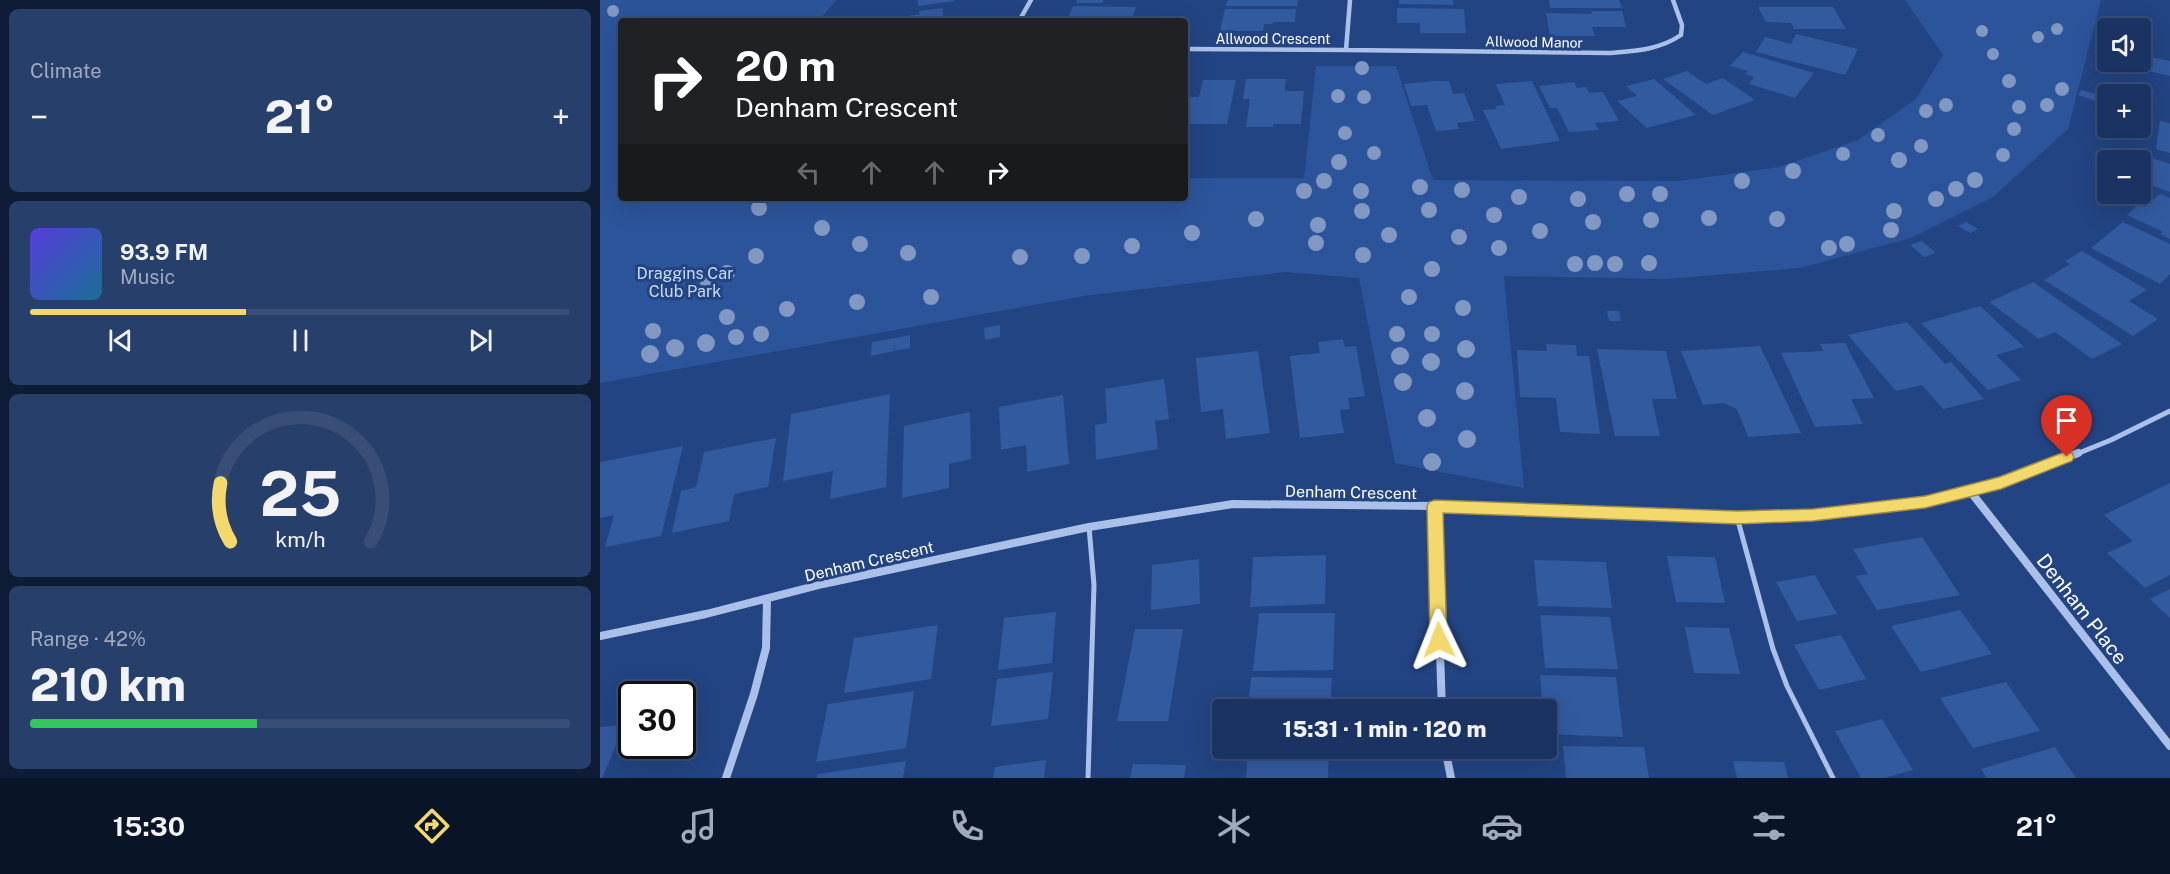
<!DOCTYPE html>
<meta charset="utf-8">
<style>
body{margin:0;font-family:"Public Sans",sans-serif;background:#273f6b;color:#f1f3f6;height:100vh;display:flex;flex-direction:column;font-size:22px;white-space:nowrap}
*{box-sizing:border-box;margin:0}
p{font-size:20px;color:#9faabe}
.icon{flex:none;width:33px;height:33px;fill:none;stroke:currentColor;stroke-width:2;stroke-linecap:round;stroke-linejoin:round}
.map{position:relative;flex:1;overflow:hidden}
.details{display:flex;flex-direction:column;gap:9px;padding:9px;background:#0e1c36;width:600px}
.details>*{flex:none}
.banner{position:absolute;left:18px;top:18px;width:570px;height:183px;border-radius:6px;box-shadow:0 6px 24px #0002,0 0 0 2px #384e77;background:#202124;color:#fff;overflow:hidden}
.buttons{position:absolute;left:1497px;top:18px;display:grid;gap:12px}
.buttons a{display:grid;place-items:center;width:54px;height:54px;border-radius:6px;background:#1a3362;box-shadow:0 6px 24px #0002,0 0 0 2px #384e77;font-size:30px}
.speed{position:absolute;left:18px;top:681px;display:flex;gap:12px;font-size:30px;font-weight:700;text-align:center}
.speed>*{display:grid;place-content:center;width:78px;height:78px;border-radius:50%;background:#1a3362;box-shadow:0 6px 24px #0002,0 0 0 2px #384e77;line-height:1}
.speed .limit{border:3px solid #111;border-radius:9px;background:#fff;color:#111}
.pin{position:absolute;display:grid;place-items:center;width:51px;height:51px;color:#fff;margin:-62px -26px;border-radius:50% 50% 50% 0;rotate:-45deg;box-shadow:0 0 6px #0007}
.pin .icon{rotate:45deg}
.me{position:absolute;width:66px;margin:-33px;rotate:358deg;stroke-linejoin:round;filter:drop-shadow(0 0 4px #0008)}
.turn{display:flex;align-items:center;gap:21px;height:126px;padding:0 18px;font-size:27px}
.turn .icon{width:78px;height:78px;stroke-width:2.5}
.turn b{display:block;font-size:42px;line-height:51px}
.lanes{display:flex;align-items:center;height:57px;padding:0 18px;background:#0003;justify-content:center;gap:30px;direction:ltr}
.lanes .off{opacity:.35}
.big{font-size:45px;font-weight:800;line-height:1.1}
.details .widget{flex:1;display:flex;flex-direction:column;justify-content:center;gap:9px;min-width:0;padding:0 21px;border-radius:9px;background:#273f6b}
.details .dial{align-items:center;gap:0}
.dial svg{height:156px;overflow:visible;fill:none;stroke:#384e77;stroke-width:7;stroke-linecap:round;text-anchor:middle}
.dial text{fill:#f1f3f6;stroke:none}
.song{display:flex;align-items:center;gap:18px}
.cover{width:72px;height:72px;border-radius:9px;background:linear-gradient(135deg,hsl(250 70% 55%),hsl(200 70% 35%))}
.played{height:6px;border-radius:3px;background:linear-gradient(90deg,#f3d86c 40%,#384e77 40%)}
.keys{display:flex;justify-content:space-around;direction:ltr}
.heat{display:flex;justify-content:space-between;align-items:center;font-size:33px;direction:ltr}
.charge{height:9px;border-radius:4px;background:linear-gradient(90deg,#34c759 42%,#384e77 0)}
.trip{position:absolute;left:612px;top:699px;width:345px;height:60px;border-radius:6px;background:#1a3362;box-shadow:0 6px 24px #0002,0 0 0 2px #384e77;font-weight:800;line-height:60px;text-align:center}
.tabs{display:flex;height:96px;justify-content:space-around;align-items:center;background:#0a1427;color:#9faabe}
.tabs .icon{width:42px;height:42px}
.tabs .selected{color:#f3d86c}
.tabs b{font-size:27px;color:#f1f3f6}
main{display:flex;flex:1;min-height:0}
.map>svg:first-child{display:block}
</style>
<main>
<section class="details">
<div class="widget"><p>Climate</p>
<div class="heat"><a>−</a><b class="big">21°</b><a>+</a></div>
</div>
<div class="widget">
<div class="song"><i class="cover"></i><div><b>93.9 FM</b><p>Music</p></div></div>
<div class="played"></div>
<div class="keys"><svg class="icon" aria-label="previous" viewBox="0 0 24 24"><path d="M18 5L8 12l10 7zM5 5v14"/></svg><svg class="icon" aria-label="pause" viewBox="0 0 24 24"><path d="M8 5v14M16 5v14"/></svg><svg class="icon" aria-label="next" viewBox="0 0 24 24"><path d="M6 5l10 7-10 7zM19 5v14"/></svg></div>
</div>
<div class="widget dial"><svg viewBox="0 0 100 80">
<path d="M14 69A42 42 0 1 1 86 69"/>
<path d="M14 69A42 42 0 0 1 9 39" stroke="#f3d86c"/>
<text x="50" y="56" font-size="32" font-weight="700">25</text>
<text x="50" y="72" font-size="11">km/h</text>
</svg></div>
<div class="widget"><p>Range · 42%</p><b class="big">210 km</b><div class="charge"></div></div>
</section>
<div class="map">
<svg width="1570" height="778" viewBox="0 0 1570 778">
<rect width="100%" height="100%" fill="#224482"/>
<path fill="#2c549a" d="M0,0H236L219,21H21V198H585V178H704L716,66H796L833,180L1079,181L1179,167L1258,140L1316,99L1343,55L1305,0H1501L1468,129L1393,197L1311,238L1200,268L1066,279L904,276L924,488L795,463L759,278L686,272L484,296L0,383Z"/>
<path fill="#325a9f" d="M318,0H354V1L318,6Z
M477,0H503L502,3H476Z
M628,0H698L697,6H626Z
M799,0H853V5L799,4Z
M949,0H1019L1022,8H950Z
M473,6L536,7L531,21H467Z
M1158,7H1233L1246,29H1194L1191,23L1166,22Z
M343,8V21H276L320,14L319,11Z
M797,8L864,9L866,33H820V23H797Z
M625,9H696L695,22H673L672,24H664L663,31H620Z
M991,11H1022L1026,27H992L995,36H950L946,13L992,14Z
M1196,34L1258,49L1245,75L1156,52L1165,37L1191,44Z
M1143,52L1214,73L1195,98L1149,84L1154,77L1145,74L1148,71L1130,66Z
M1547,56L1570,61V76L1545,70Z
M1087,71L1106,84L1123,78L1155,100L1113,115L1063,79Z
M646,79H686L685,91H704L701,124H673V127H646L650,99H643Z
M1054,79L1096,115L1047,128L1017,101L1037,96L1026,86Z
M603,80H636L627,124H585V97H599Z
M834,81H849L853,94L864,93L875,121L857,123L859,129L836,131L827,105L811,106L804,84Z
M932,81L960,141L901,149L883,110L897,109L895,106L905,105L896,84Z
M974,82L977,88L986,87L989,93L1003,92L1019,121L995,123L999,130L969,132L957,108H950L939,86Z
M1481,90L1499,95L1496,101L1478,95Z
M1560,121L1570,123V153L1556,149Z
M1549,157L1570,164V192L1547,184L1552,176L1541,172Z
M1560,194L1570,198V239L1560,234L1563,232L1527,215L1539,204L1545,207Z
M1366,222L1378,229L1370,233L1358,226Z
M1523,222L1570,244V274L1560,284L1491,248Z
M1322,241L1336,253L1324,257L1310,245Z
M1482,251L1547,290L1529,301L1558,319L1533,336L1444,280L1470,264L1465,261Z
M1433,282L1522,344L1492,359L1455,332L1439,339L1389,302Z
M1380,306L1424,347L1396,355L1421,380L1388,390L1321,323Z
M1007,311H1019L1021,321H1009Z
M1307,322L1345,364L1351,362L1384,399L1343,409L1322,385L1296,391L1248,335Z
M400,325V337L385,340L384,328Z
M310,335V348L295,351V338Z
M295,338L294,351L271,356L272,342Z
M743,339L745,347L756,346L765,396L748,398L750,409L740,410L744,433L700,438L690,356L720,353L718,342Z
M1245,343L1274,398L1251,399L1263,424L1215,427L1181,353L1223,351L1220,344Z
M946,344L976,345L977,356H989L1000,434L960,432L956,398L920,397L917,350L947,351Z
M1160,346L1201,433L1148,437L1137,409L1124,403L1103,405L1081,351Z
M997,349L1066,351L1077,399H1052L1060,436H1015Z
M658,351L670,433L626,439L623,409L601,412L596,358Z
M564,379L569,419L555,421L558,449L496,460L495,425L507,423L505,389Z
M290,394L286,487L230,499L233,471L183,481L191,414Z
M463,395L469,464L427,472L426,445L401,450L399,407Z
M370,412L371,459L349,464V488L302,498L304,426Z
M176,438L168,487L134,494L129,521L72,533L81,491L96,487L104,452Z
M83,446L61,536L5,547L14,515L0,518V462Z
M1570,483V575L1545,588L1507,553L1533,541L1504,515Z
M1322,537L1360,595L1277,610L1256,576L1268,574L1253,549Z
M726,555L725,604L650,607L653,557Z
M1067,556L1115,557L1125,603L1076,602Z
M599,559L600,604L551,610L552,565Z
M934,560L1006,562L1012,608L938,606Z
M1215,575L1237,614L1197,621L1176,582Z
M1570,589V618L1550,599Z
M1360,610L1392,654L1321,672L1291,626Z
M456,612L452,663L398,670L404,618Z
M659,613H735L733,670L653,671Z
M940,615L1010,617L1018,669L945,668Z
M338,625L331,679L244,693L254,638Z
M1085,627L1129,628L1140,674L1094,673Z
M535,629H583L568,721H517Z
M1241,635L1266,679L1219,690L1194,645Z
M453,672L448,719L391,726L397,679Z
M940,675L1016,677L1023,737L946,734V710H943Z
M651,677L732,678L730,710H648Z
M1406,682L1440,731L1373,748L1340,698Z
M314,691L306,748L216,762L228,704Z
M1282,719L1313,770L1284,778H1261L1235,731Z
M25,725L2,778H0V727Z
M963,746L1044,747L1049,778H966Z
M1455,747L1476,778H1387L1381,769Z
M729,748L728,778H646L648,749Z
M446,760L444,778H393L395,767Z
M306,761L303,778H217L218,774Z
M1133,761L1184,762L1188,778H1137Z
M533,764L586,765L584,778H530Z"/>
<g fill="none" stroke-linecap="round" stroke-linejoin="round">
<path stroke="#aac0e8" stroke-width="5" d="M1137,517L1173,649L1187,686L1233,778
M488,778L494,585L489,527"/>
<path stroke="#aac0e8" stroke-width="4.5" d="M419,21L431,0
M585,49L746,50L750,0
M746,50L1009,53C1035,51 1059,50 1081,35L1082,25L1073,0"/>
<path stroke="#aac0e8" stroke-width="5" d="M1474,455L1511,440L1570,411"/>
<path stroke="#aac0e8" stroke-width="8" d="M1370,491L1570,746
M835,506L842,710
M0,636L106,614L223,584L489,527L633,504L835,506L1137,517L1213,515L1325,502L1401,483L1478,453
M845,748L851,778
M126,778L154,694L166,648L167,599"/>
</g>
<g fill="#8098c2">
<circle cx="13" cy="11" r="6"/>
<circle cx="1457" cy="29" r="6"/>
<circle cx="1382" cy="31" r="6"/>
<circle cx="1438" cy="37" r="6"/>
<circle cx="1393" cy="54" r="6"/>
<circle cx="762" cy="68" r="7"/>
<circle cx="1409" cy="81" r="7"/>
<circle cx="1462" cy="89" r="7"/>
<circle cx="738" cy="96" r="7"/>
<circle cx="764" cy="97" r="7"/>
<circle cx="1346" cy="105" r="7"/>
<circle cx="1447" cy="105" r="7"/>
<circle cx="1419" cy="107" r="7"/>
<circle cx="1326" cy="111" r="7"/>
<circle cx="1414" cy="129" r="7"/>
<circle cx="745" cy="133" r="7"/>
<circle cx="1278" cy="135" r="7"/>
<circle cx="1321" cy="146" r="7"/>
<circle cx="774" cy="153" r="7"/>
<circle cx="1243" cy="154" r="7"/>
<circle cx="1403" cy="155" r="7"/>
<circle cx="1299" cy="160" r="8"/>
<circle cx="739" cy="162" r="8"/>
<circle cx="1193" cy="171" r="8"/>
<circle cx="1375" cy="180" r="8"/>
<circle cx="724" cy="181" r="8"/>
<circle cx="1142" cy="181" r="8"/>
<circle cx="820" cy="187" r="8"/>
<circle cx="1356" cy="189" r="8"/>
<circle cx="862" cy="190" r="8"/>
<circle cx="704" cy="191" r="8"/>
<circle cx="761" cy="191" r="8"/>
<circle cx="1027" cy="194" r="8"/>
<circle cx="1060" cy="194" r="8"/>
<circle cx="919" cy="197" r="8"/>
<circle cx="978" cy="199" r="8"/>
<circle cx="1336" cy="199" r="8"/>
<circle cx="159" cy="208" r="8"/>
<circle cx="829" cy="210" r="8"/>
<circle cx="762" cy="211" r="8"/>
<circle cx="1294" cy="211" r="8"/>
<circle cx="894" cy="215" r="8"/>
<circle cx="1109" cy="218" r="8"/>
<circle cx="656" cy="219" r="8"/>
<circle cx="1177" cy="219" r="8"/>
<circle cx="1051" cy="220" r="8"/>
<circle cx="993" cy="222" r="8"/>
<circle cx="718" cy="225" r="8"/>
<circle cx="222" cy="228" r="8"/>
<circle cx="1291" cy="230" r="8"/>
<circle cx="940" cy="231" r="8"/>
<circle cx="592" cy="233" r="8"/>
<circle cx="789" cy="235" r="8"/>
<circle cx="859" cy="237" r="8"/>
<circle cx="716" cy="243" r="8"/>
<circle cx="260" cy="244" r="8"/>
<circle cx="1247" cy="244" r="8"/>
<circle cx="532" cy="246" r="8"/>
<circle cx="899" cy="248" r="8"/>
<circle cx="1229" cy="248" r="8"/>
<circle cx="308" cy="253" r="8"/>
<circle cx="763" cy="255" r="8"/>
<circle cx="156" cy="256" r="8"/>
<circle cx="482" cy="256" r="8"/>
<circle cx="420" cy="257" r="8"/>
<circle cx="995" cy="263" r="8"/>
<circle cx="1049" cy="263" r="8"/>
<circle cx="975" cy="264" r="8"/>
<circle cx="1015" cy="264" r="8"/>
<circle cx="832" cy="269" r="8"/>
<circle cx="127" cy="273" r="8"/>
<circle cx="108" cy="282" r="8"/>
<circle cx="331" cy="297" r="8"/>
<circle cx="809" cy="297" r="8"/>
<circle cx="257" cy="302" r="8"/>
<circle cx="863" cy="308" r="8"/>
<circle cx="187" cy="309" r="8"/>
<circle cx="127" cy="317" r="8"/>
<circle cx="53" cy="331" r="8"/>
<circle cx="161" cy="334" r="8"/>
<circle cx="797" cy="334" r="8"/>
<circle cx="832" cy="334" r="8"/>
<circle cx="136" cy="337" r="8"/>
<circle cx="106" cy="343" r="9"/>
<circle cx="75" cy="348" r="9"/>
<circle cx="866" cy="349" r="9"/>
<circle cx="50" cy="354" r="9"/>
<circle cx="800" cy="356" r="9"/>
<circle cx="831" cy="362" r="9"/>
<circle cx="803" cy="382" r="9"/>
<circle cx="865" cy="391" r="9"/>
<circle cx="827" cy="418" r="9"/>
<circle cx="867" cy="439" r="9"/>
<circle cx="832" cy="462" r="9"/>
</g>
<path fill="#f3d86c" stroke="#9e8c46" stroke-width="1.5" d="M1467,451L1472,453L1474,457L1472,461L1401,489L1325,508L1213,521L1137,524L843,513L847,640L845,645L839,647L833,645L830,640L827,506L829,502L835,500L1137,511L1213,509L1325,496L1399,477Z"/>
<g text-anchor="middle" stroke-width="6" stroke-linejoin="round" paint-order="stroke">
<g font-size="14" fill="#fff" stroke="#224482">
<text x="673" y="44">Allwood Crescent</text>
<text transform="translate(934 42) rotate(1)" y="5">Allwood Manor</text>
</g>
<g font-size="16" fill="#cddcf6" stroke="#224482">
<text x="85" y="279">Draggins Car<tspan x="85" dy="18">Club Park</tspan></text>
</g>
<g font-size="16" fill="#fff" stroke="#224482">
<text transform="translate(751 492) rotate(1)" y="6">Denham Crescent</text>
<text transform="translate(269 561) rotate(-13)" y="6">Denham Crescent</text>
</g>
<g font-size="20" fill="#fff" stroke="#224482">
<text transform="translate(1482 609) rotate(52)" y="7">Denham Place</text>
</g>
</g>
</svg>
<div class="buttons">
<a><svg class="icon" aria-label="sound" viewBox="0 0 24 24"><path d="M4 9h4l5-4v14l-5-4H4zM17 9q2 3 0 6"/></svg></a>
<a>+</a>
<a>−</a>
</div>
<div class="speed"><div class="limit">30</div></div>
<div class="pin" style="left:1467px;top:457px;background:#d93025"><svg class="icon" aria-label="arrive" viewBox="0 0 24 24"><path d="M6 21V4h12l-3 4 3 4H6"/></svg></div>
<svg class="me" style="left:839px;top:640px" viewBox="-20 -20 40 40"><path d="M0-17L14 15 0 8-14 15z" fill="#f3d86c" stroke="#fff" stroke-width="4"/></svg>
<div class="trip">15:31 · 1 min · 120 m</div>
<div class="banner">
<div class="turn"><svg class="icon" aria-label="right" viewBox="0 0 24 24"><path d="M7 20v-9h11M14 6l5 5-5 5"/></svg><div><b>20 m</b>Denham Crescent</div></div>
<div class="lanes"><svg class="icon off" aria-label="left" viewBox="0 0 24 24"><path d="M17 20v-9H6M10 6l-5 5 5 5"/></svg><svg class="icon off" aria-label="ahead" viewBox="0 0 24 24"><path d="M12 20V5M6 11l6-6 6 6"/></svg><svg class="icon off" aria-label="ahead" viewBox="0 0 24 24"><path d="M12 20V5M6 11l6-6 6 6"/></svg><svg class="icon" aria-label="right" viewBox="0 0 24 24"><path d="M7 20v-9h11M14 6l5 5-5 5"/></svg></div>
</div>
</div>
</main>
<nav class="tabs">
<b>15:30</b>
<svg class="icon selected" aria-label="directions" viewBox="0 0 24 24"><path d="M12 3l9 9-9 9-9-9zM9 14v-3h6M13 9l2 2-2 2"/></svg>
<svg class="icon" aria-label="music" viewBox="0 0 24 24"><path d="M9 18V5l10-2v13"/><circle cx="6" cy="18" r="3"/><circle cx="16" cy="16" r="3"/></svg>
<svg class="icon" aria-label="phone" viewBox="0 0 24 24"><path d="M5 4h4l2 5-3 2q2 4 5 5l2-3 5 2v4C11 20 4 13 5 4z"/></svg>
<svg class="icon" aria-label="climate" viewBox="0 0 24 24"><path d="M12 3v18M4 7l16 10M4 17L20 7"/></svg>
<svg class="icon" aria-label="car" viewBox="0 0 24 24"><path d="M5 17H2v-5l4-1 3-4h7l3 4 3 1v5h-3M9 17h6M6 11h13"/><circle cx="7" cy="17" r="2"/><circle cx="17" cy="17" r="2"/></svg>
<svg class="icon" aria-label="filters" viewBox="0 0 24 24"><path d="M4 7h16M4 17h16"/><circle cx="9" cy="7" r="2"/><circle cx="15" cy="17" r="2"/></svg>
<b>21°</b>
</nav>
